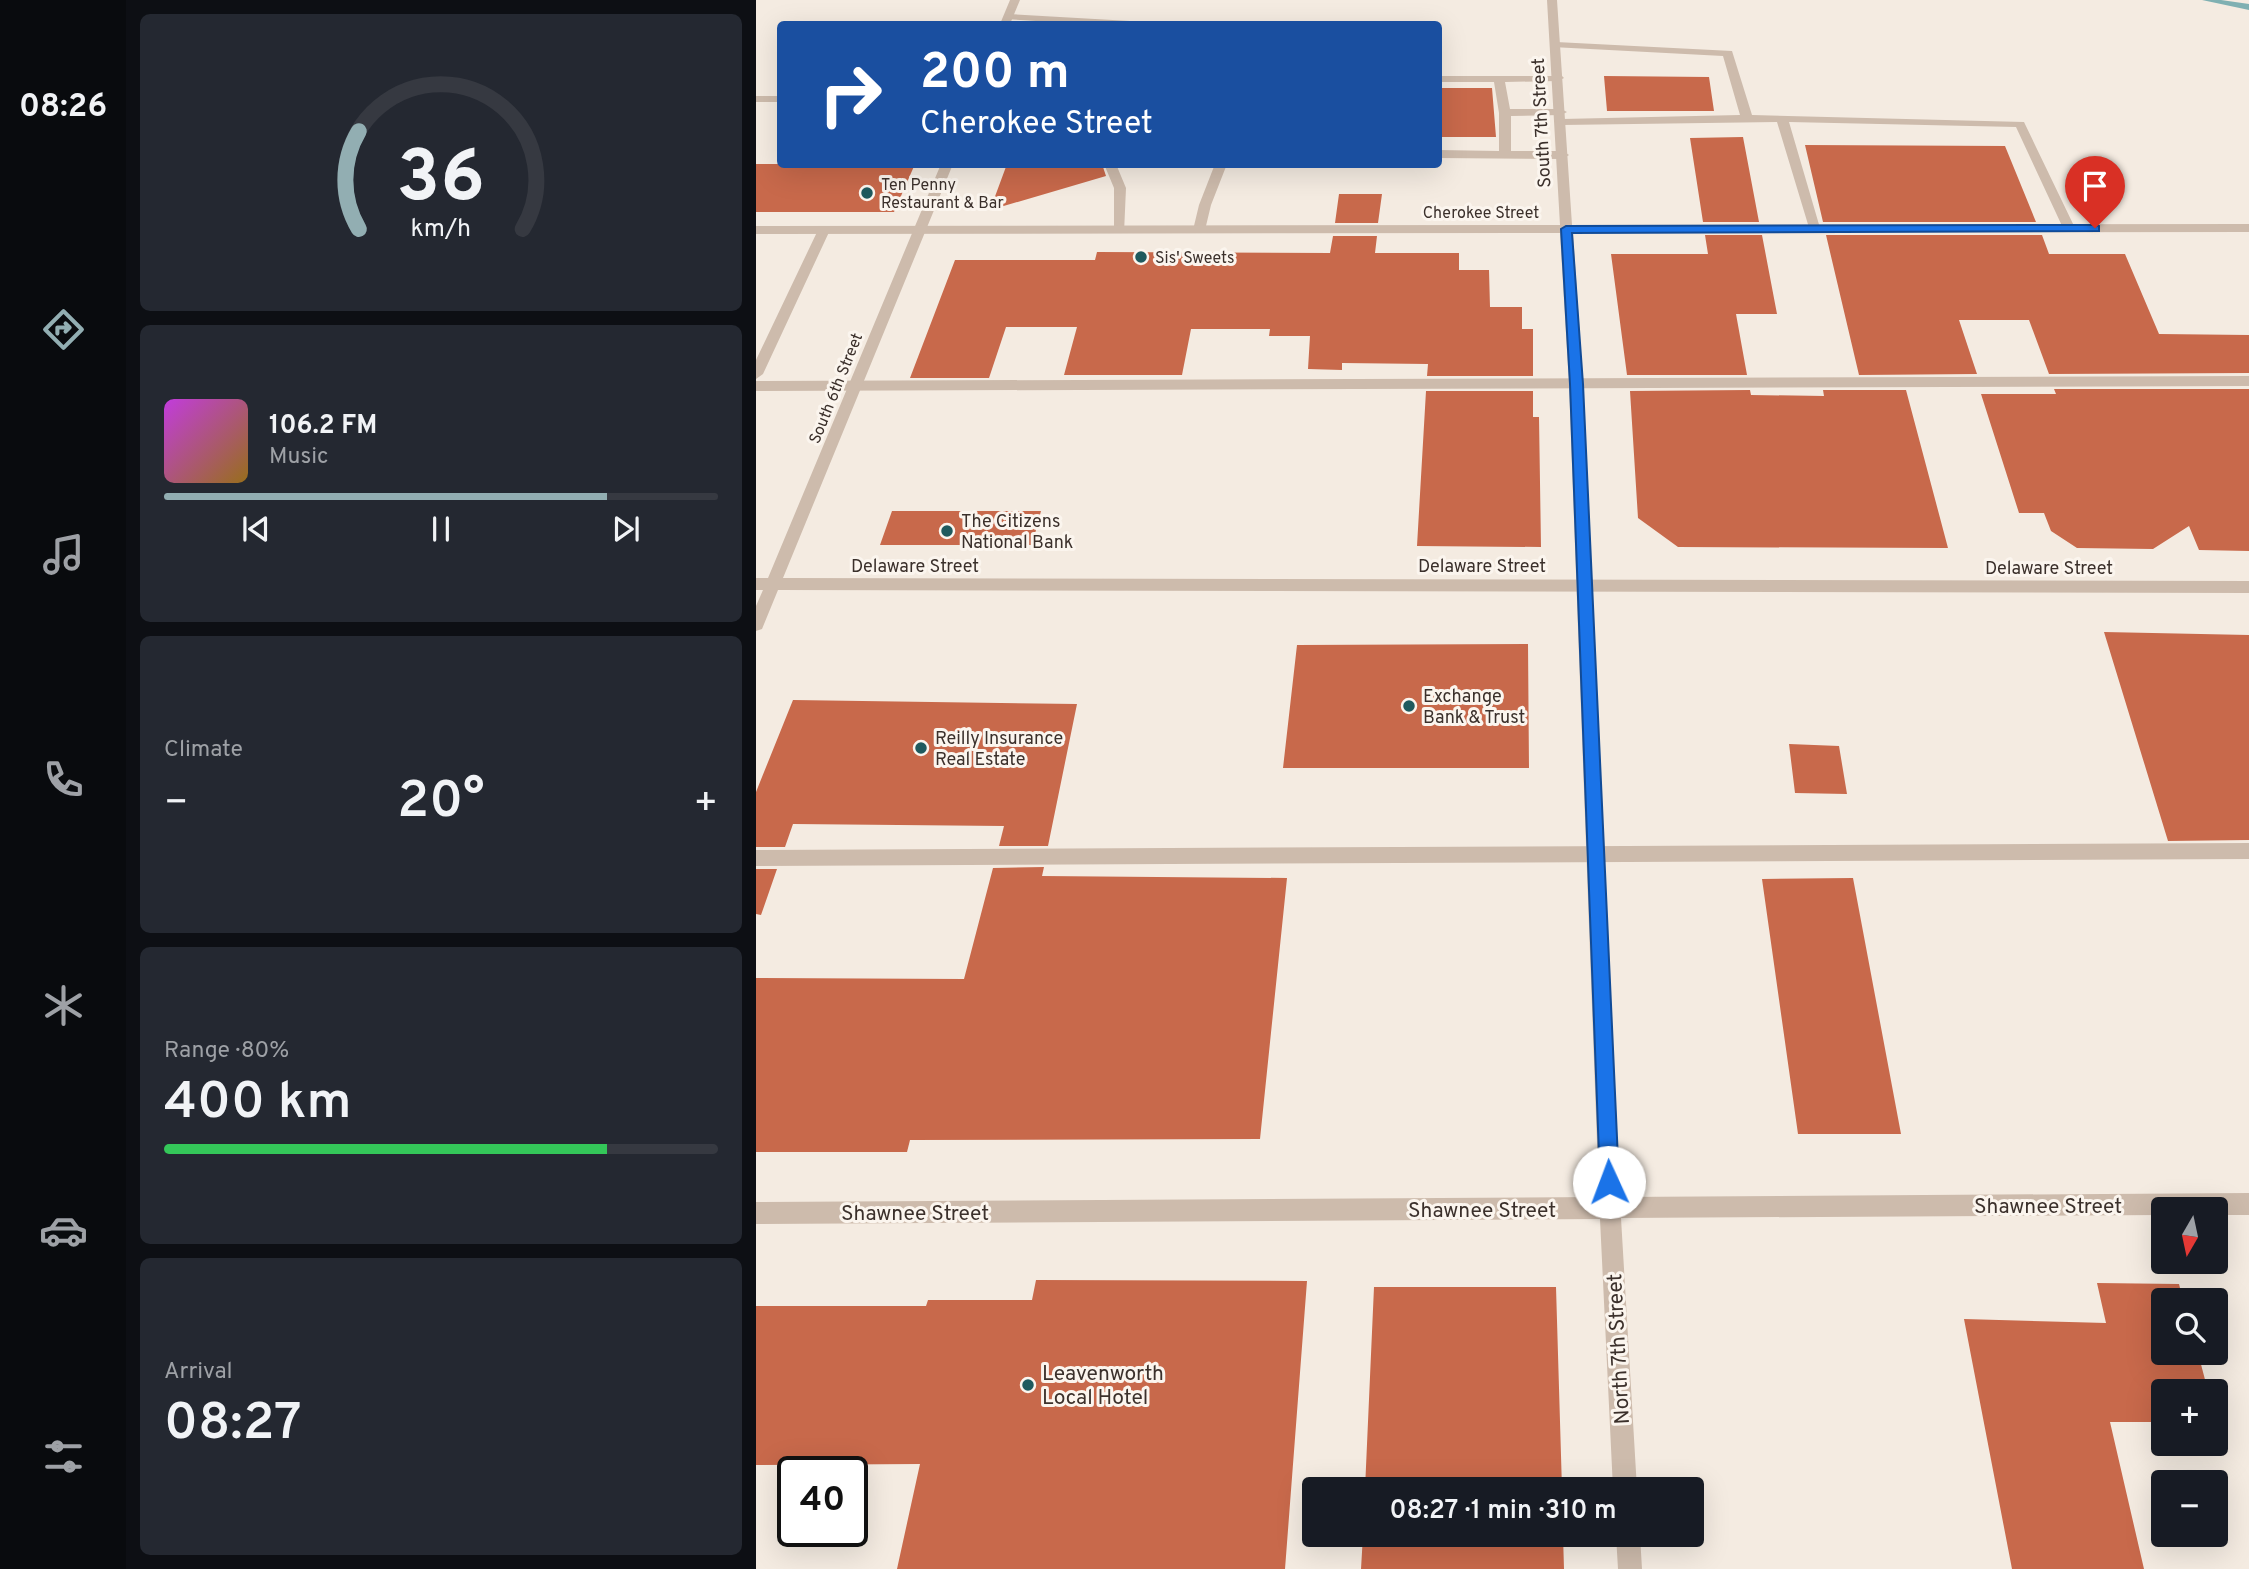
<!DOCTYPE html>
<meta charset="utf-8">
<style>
body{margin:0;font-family:Overpass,sans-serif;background:#242831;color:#f1f3f6;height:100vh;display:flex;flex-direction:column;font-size:26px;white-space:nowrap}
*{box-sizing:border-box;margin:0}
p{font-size:23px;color:#9ea1a6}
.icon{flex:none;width:38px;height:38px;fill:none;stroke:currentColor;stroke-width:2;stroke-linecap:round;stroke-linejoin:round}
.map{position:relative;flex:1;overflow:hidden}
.details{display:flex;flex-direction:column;gap:14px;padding:14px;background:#0d0f14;width:630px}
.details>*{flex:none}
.top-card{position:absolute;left:21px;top:21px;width:665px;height:147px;border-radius:7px;box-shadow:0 7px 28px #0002;background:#1a4fa0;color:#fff;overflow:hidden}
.needle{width:46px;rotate:189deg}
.buttons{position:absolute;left:1395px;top:1197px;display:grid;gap:14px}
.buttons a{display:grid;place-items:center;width:77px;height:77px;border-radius:7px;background:#171b24;box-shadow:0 7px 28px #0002;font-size:35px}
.speed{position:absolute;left:21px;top:1456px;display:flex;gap:14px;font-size:35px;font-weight:700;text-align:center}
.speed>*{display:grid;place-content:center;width:91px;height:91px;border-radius:50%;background:#171b24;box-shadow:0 7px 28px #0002;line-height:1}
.speed .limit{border:4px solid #111;border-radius:10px;background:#fff;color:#111}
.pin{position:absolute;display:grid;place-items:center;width:60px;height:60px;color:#fff;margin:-72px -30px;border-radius:50% 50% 50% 0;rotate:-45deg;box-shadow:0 0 7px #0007}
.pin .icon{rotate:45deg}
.me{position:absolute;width:77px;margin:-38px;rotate:358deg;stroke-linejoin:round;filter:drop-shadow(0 0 5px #0008)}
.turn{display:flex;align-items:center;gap:24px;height:147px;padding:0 28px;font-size:32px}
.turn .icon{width:91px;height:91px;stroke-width:2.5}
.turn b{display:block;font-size:49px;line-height:60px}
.big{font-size:52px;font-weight:600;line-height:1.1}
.details .tile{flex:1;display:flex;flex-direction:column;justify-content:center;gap:10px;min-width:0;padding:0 24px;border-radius:10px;background:#242831}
.details .dial{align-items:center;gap:0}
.dial svg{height:182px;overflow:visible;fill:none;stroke:#363941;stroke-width:7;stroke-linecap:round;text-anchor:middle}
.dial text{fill:#f1f3f6;stroke:none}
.song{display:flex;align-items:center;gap:21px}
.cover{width:84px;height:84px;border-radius:10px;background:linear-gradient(135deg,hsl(290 70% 55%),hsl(40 70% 35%))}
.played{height:7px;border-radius:4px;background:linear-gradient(90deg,#92aeb2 80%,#363941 80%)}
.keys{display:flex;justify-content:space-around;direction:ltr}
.heat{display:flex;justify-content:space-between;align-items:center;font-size:38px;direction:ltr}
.charge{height:10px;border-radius:5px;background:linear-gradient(90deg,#34c759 80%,#363941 0)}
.trip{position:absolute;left:546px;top:1477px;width:402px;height:70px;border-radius:7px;background:#171b24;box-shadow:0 7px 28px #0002;font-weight:600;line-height:70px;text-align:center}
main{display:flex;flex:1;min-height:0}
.tabs{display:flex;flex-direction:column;width:126px;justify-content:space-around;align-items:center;background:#090b0e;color:#9ea1a6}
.tabs .icon{width:49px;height:49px}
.tabs .selected{color:#92aeb2}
.tabs b{font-size:32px;color:#f1f3f6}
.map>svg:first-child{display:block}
</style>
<main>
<nav class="tabs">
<b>08:26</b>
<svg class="icon selected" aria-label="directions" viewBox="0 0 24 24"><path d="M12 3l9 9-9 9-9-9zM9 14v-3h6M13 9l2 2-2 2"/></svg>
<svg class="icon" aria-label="music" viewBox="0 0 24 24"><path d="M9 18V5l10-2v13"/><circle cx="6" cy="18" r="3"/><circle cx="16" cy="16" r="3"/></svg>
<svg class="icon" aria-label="phone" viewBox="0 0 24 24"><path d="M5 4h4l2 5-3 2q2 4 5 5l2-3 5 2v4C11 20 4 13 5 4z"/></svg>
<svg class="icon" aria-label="climate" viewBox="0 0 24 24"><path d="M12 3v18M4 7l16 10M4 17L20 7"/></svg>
<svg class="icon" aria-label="car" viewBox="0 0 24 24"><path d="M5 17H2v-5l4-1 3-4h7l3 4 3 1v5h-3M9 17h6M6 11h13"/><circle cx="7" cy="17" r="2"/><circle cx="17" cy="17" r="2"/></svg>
<svg class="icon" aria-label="filters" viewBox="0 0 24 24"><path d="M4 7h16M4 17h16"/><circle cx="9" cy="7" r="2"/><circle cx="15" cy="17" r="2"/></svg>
</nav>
<section class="details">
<div class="tile dial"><svg viewBox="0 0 100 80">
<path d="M14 69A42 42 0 1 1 86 69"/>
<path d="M14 69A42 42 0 0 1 14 26" stroke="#92aeb2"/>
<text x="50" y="56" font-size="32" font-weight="700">36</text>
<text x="50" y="72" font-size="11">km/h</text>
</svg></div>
<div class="tile">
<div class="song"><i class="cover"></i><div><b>106.2 FM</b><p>Music</p></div></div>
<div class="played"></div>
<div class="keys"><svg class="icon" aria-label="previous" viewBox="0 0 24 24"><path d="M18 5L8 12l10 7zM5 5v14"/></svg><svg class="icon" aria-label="pause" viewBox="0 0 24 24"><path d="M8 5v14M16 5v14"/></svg><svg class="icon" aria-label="next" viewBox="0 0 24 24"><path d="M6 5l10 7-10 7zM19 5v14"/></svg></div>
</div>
<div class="tile"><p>Climate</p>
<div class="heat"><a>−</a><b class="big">20°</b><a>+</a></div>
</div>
<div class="tile"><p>Range · 80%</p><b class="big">400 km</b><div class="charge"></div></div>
<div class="tile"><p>Arrival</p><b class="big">08:27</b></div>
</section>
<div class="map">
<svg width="1493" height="1569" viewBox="0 0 1493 1569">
<rect width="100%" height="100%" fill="#f4ebe1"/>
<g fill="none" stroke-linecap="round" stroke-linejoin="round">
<path fill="#7fb0b2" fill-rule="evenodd" d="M1446,0H1465L1493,4V10Z"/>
</g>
<path fill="#c8694b" d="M848,76L953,77L958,111H851Z
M682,88H736L740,137H682Z
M987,137L1003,222H947L934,138Z
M1049,145L1249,146L1280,222H1067Z
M0,164H159L138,212H0Z
M251,164H346L350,176L234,210Z
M583,194H626L622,223H579Z
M949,235H1006L1021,314H980L991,375H871L855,254H952Z
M1070,235H1286L1293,254H1369L1403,334L1493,335V373L1293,374L1273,320H1203L1221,374L1103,375Z
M577,236H621L619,253H703V270H733L734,307H766V329H777V376H671L672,364L586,363V370L552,369L554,336H513L514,329H435L426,375H308L321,327H250L233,378H154L199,260H339L341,252L574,253Z
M1298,389H1493V551L1443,550L1433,526L1397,549L1321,548L1295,531L1288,513H1263L1225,394H1300Z
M994,390L995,395L1068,396L1067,390H1150L1192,548L922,547L882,518L874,391Z
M670,391H777V417H783L785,547L661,546Z
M136,511H285L276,545H124Z
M1348,632L1493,635V840L1412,841Z
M772,644L773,768H527L541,645Z
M37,700L321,704L292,846H243L248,826L37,824L29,847H0V792Z
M1033,744L1083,746L1091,794L1039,793Z
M288,867L286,876L531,878L504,1139L154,1140L151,1152H0V978L208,979L237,868Z
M0,869H21L5,915L0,914Z
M1097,878L1145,1134H1042L1006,879Z
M280,1280L551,1281L529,1569H141L164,1464L0,1465V1306H170L172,1300H276Z
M1341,1283L1423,1284L1427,1300H1407V1353H1442L1452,1391H1407V1422H1354L1388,1569H1256L1208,1319L1350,1323Z
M618,1287H800L806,1489H609Z
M607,1535H807L808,1569H605Z"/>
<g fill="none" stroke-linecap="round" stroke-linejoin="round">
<path fill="#cdbbac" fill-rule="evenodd" d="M253,14L374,21L379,24H327L249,19V15Z
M800,42L976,51L996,115L1268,122L1319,228L1313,232L1307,228L1260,127L1033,122L1064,228L1054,231L1021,122L806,125L800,122L806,119L984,115L967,56L796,47V43Z
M682,76H806L808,78L802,81L749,82L754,109H805L811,112L805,115L755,116V151H807L813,155L807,159L682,158V150L743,151V113L738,82H682Z
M0,96H24V102H0Z
M348,164H360L370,188L368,233L358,230V188Z
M459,164H471L455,205L449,230L439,233L437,230L443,205Z
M68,226L74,230L7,374L0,379V360L62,230Z
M1493,376V386L0,391V381Z
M1493,843V859L0,866V850Z"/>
<path fill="#cdbbac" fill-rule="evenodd" d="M254,0H264L254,24H244Z
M185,164H197L27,578L1493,581V593L22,590L6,629L0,631V606L7,590H0V578H12Z"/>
<path fill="#cdbbac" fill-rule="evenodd" d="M791,0H801L816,225L1493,224V232L817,233L827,384L864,1197L1493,1193V1215H1460V1209H1407V1215L865,1218L881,1489H857L844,1219L0,1224V1202L843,1197L813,384L804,233L0,234V226L804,225Z
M860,1535H884L886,1569H862Z"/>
</g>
<path fill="#1a73e8" stroke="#114b97" stroke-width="2" d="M1339,225L1343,226V231L816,233L827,384L863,1182L860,1188L853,1191L847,1188L844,1182L814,384L805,229L810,226Z"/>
<g fill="#1f5a5e" stroke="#fbf5ee" stroke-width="2.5">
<circle cx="111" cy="193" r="7"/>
<circle cx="385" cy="257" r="7"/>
<circle cx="191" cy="531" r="7"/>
<circle cx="653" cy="706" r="7"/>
<circle cx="165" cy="748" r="7"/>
<circle cx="272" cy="1385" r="7"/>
</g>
<g text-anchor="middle" stroke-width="6" stroke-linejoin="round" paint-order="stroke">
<g font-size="16" fill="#3b302b" stroke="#fbf5ee" text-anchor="start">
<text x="125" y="190">Ten Penny<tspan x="125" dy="18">Restaurant &amp; Bar</tspan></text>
<text x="399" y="263">Sis' Sweets</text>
</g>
<g font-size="16" fill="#3b302b" stroke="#fbf5ee">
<text x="725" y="218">Cherokee Street</text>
<text transform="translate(79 388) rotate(-68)" y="6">South 6th Street</text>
</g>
<g font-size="18" fill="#3b302b" stroke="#fbf5ee">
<text transform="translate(785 123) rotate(-93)" y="6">South 7th Street</text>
<text x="159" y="572">Delaware Street</text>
<text x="726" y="572">Delaware Street</text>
<text x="1293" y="574">Delaware Street</text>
</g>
<g font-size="18" fill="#3b302b" stroke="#fbf5ee" text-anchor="start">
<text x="205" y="527">The Citizens<tspan x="205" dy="21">National Bank</tspan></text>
<text x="667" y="702">Exchange<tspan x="667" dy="21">Bank &amp; Trust</tspan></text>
<text x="179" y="744">Reilly Insurance<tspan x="179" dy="21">Real Estate</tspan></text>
</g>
<g font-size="21" fill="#3b302b" stroke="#fbf5ee">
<text x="1292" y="1213">Shawnee Street</text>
<text x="726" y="1217">Shawnee Street</text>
<text x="159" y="1220">Shawnee Street</text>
<text transform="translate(862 1349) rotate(-93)" y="7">North 7th Street</text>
</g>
<g font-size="21" fill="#3b302b" stroke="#fbf5ee" text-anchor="start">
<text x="286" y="1380">Leavenworth<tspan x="286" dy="24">Local Hotel</tspan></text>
</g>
</g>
</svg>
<div class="buttons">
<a><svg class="needle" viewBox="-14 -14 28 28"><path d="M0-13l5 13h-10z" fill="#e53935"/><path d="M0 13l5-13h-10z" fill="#9ea1a6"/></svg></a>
<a><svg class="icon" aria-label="search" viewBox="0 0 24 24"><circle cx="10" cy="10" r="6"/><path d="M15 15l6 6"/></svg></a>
<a>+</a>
<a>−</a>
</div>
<div class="speed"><div class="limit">40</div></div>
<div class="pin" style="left:1339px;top:228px;background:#d93025"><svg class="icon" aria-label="arrive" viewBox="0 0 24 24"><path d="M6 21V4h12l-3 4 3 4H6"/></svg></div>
<svg class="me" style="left:853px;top:1182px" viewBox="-20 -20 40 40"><circle r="19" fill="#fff"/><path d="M0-13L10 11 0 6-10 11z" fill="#1a73e8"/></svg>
<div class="trip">08:27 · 1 min · 310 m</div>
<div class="top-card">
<div class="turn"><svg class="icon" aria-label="right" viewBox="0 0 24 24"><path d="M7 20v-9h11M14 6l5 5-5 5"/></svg><div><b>200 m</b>Cherokee Street</div></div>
</div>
</div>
</main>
